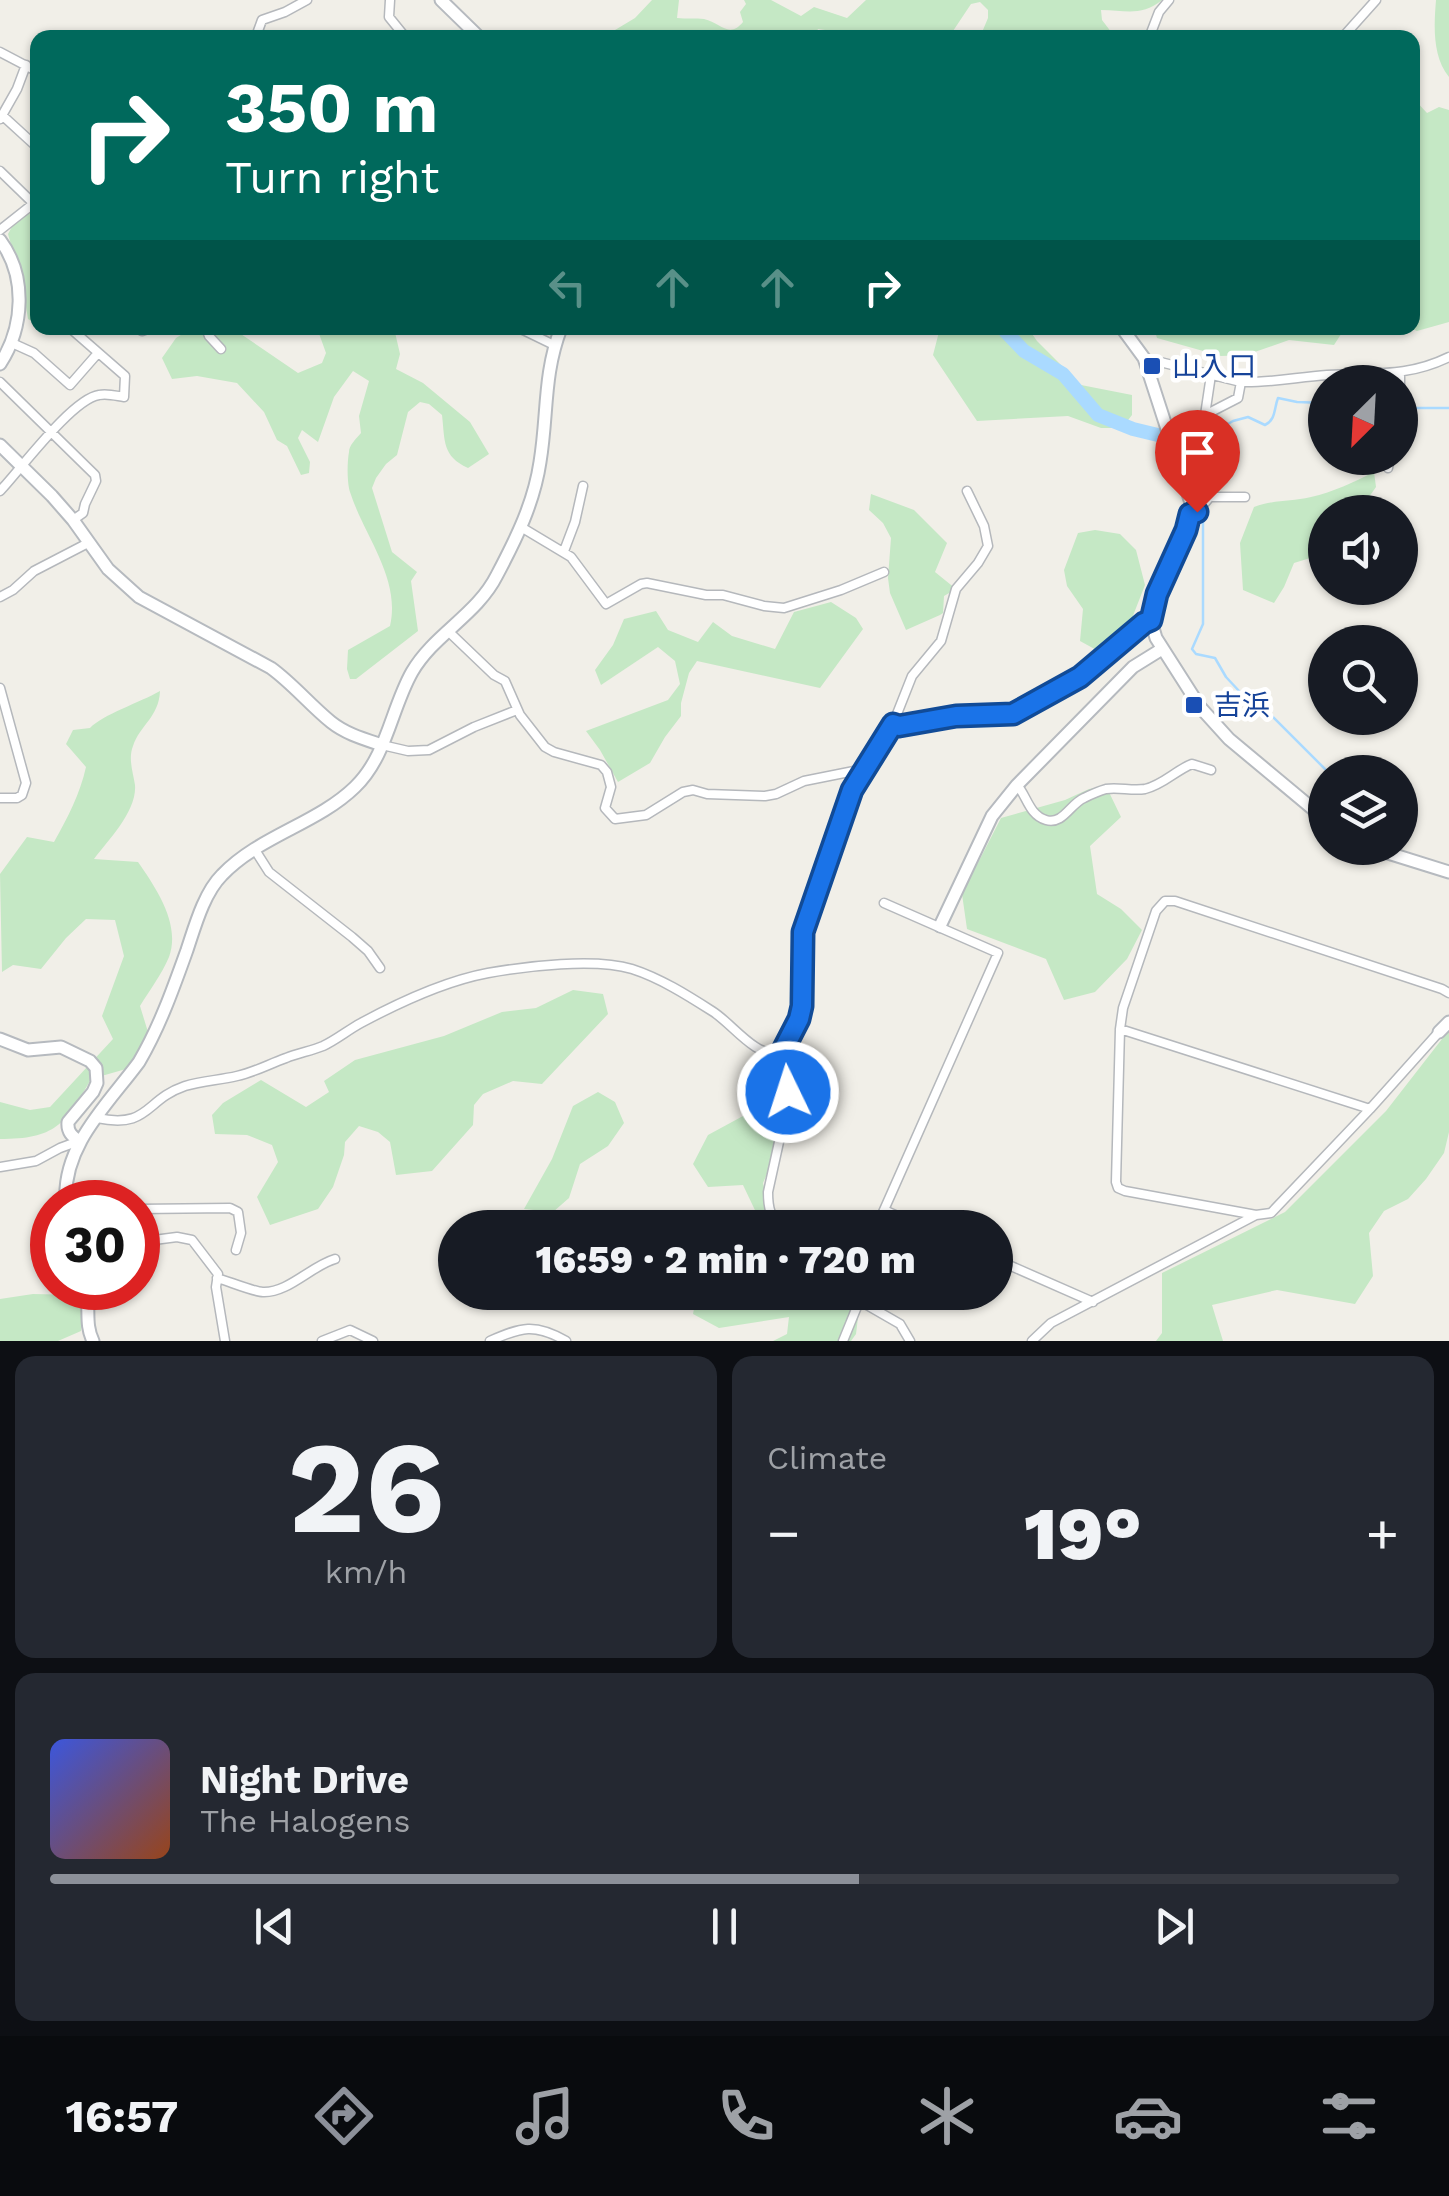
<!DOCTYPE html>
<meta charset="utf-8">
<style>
body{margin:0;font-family:"Work Sans","Noto Sans JP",sans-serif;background:#242831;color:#f1f3f6;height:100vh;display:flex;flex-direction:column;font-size:38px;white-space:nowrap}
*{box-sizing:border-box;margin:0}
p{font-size:32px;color:#9ea1a6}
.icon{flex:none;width:55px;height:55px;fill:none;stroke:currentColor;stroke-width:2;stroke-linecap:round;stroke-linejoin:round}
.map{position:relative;height:1341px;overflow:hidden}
.side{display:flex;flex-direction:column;gap:15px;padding:15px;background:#0d0f14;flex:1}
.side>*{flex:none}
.hud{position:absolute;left:30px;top:30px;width:1390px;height:305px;border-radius:20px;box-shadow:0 2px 8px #0004;background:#00695c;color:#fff;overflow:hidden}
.needle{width:65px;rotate:204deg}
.fabs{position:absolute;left:1308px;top:365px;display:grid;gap:20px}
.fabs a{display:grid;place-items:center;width:110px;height:110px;border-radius:50%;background:#171b24;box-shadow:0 2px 8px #0004;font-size:50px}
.speed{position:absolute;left:30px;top:1180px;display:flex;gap:20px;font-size:50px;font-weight:700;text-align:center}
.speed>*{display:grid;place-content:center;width:130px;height:130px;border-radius:50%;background:#171b24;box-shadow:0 2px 8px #0004;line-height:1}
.speed .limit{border:15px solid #d22;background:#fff;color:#111}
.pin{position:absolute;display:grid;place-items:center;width:85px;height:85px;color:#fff;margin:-102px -42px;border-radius:50% 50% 50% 0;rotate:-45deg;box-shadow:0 0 10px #0007}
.pin .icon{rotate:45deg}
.me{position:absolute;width:110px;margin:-55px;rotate:356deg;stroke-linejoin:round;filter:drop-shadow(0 0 8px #0008)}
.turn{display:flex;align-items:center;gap:35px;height:210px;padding:0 30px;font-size:45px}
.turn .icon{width:130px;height:130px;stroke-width:2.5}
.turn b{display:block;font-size:70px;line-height:85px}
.lanes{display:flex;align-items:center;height:95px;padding:0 30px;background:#0003;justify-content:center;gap:50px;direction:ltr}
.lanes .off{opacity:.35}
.big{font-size:75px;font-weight:800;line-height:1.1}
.side .widget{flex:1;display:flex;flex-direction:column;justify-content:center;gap:15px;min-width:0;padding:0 35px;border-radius:20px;background:#242831}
.side .dial{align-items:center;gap:0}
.dial b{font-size:130px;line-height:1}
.song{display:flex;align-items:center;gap:30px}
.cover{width:120px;height:120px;border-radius:15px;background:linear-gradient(135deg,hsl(230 70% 55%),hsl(20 70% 35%))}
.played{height:10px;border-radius:5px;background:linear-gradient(90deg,#8c9099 60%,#363941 60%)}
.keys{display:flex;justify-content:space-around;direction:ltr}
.heat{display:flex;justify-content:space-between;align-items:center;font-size:55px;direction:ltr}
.side .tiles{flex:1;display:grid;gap:15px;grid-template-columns:1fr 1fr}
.widget:last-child{grid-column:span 2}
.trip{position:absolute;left:438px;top:1210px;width:575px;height:100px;border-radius:50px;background:#171b24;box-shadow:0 2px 8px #0004;font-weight:800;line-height:100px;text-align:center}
.tab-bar{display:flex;height:160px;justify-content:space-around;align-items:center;background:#090b0e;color:#9ea1a6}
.tab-bar .icon{width:70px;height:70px}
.tab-bar .active{color:#8c9099}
.tab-bar b{font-size:45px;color:#f1f3f6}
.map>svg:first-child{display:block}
</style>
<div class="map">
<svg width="1449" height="1341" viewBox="0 0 1449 1341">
<rect width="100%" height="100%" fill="#f1efe8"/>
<path fill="#c5e8c5" d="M652,0H679L677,18C686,19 696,18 704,19C721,23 729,39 743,22L740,12L746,4L744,0H771L801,16L814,7L847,18L866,0H1162C1141,17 1125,10 1101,10L1102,20L1115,37H980L988,18V10L980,2L971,4L949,37H842L832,31L818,29L814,38L762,37L753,32L744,38L611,37L610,33L635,18Z
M1436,0H1449V77C1432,56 1434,25 1436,0Z
M1413,98L1427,113L1439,107L1449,110V322L1417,331L1410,328H1412Z
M37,206L38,318L35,323L28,319L22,283L8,234L14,223Z
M192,328H232L298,373L322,363L326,353L317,328H394L400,354L396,369L423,383L470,422L489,454L468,468C442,456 445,441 442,415L429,404L420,402L408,412L397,455L386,464L376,478L372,488L392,552L417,572L411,581L418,631L356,679H350L347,669L348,650L390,626C401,578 364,536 350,492C347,482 347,463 349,452C349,445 356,439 361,433L359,416L369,381L353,371L334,397L318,442L302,430L298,438L310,462L309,473L301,475L287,446L277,440L264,412L237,383L197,376L172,379L162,358L176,338Z
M940,328H1028L1037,341L1081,385L1132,395V415L1122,428H1101L1068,416L977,421L933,355Z
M1154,328H1345L1334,345L1289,340L1246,355L1221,356L1157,338Z
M1374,472L1376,487C1358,513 1355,512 1325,512V546L1320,555L1294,563L1284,587L1274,603L1243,590L1240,543L1254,507C1277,499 1290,502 1311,497C1333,492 1354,482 1374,472Z
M871,494L914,510L947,543L935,572L956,589L944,596L943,613L940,615L906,630L890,593L888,578L891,538L883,523L869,510Z
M1095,530L1120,534L1136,550L1145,585L1127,631L1100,652L1080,641L1083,609L1067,586L1064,570L1078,533Z
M831,602L856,618L863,629L820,688L697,661L689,673L681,703V716L665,737L650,763L618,782L600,750L586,731L668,700L680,684L675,661L658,647L601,685L595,670L613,645L624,619L656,611L668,630L698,642L713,622L732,636L775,649L794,612Z
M160,691C159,717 140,725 133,746C128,759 133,772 135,785C137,811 109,839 94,859L138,862C156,888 181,924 169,957C162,974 149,991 140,1006L148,1032L133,1067L91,1079C65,1125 55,1139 0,1139V1102L30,1110L50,1107L113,1039L102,1016L124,956L115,920L86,919L66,938L41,969L13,965L2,972L0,874L27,837L54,842C68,817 80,794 86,767L66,744L73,730L90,728C102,715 141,702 160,691Z
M1106,786L1121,817L1090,846L1097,894L1121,909L1142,930L1127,959L1095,992L1064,1000L1046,959L967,929L962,894L1001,818L1065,800L1089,789Z
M573,990L603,994L608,1014L542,1084L513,1081L483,1094L474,1105L473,1125L432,1171L396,1175L390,1142L378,1132L359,1126L345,1142L344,1155L333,1187L318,1209L270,1225L257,1197L278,1162L272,1145L247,1135L215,1134L212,1115L223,1103L261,1080L306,1107L329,1092L324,1081L355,1060L444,1036L502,1012L536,1008Z
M1449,1030V1132L1444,1153L1426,1179L1408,1199L1384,1211L1369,1233L1373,1276L1355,1304L1277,1290L1212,1305L1223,1341H1156L1162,1333V1273L1285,1212L1386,1111Z
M598,1092L615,1102L624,1123L608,1146L580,1164L569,1198L553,1212L524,1209L552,1159L573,1106Z
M743,1116L767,1117L781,1142L763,1183L773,1226L775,1227H763L743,1185L708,1187L693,1164L708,1135Z
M697,1293H861L856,1334L851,1341H773L787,1334L789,1317L719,1328L693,1314Z
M33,1294L78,1295L83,1309L81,1331L58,1341H0V1299Z"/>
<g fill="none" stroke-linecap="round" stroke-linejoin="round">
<path stroke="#aadaff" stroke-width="2.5" d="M464,38L467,35
M1400,413L1411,408H1449
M1205,499L1206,479L1194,472L1182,440L1207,436L1233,421L1248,417L1265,425C1276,420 1274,408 1278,398L1297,402L1325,403
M1203,512V624L1192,649L1196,654L1215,658L1226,677L1240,692L1263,707L1328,772"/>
<path stroke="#aadaff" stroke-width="14" d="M1002,328L1024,351L1063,374L1098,415L1133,429L1162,436"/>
<defs>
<path id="street" d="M390,0L389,17L406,38
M262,38L258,31L262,20L285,12L307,0
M1149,38L1159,12L1169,0
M1342,38L1376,0
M0,52L38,72
M3,116L38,148
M0,119L17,89L26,65
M0,171L33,203
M0,230L38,200
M138,328L142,331L150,328
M206,328L209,336L221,349
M519,328L554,345
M12,343L34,353L70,385L98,353
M1144,358L1241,382C1270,383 1298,377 1327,375C1373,372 1406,378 1449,357
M1211,375L1205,415L1238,398L1241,382
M0,382L95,475L96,481L85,504L83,513L73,520
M1400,395V373
M1388,468L1390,458
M0,491C20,470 72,399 99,395C107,393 117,396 124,397L125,376L70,328
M1190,514L1197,512L1210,497H1245
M521,527L571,557L606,604L641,584L647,583L706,595H723L764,606L784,608L841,590L884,572
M564,551L575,522L583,486
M0,597L13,590L34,571L88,543
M448,631L494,675L505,681L520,715L545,747L554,752L601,765L607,772L611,787L605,808L615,819L646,815L683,792L693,790L707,794L765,796L776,794L804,781L854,771L863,773
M0,688L26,783L22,795L17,798H0
M893,724L899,726L956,716L1013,714L1080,677L1144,623L1151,621
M382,745L408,751L429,750L474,727L517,710
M1017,785C1027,796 1029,815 1046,820C1063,825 1070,804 1084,798C1090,795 1099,791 1106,789C1118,787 1132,791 1145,789C1163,785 1176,770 1192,764L1211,770
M255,850L269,872L352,937L368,951L380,968
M1120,1029L1370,1109
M97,1118C150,1129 144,1100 185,1086C202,1081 220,1080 237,1076C255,1072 269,1064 286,1058C298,1053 311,1051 323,1046C336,1040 348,1030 361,1023C400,1002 445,981 488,973C527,966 595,958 632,969C660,978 687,995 712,1011C733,1024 754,1057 781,1054
M0,1167L36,1161L60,1148L79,1141
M138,1209L230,1208L238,1212L241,1233L236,1250
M884,1210L924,1228
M1256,1215L1125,1191L1118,1188L1116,1182L1120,1029L1123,1008L1156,911L1165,901H1175L1442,989L1449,993
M782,1228C770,1218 768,1207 768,1192L788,1101L781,1069V1054L799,1019L802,1006L803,932L844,813L852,790L893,724L912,676L941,641L956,589L978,563L988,546L984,526L967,491
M876,1228L998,953L884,903
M154,1240L177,1237L192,1240L218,1274L216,1287L225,1341
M995,1259L1093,1302
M217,1278C228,1281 254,1292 263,1292C288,1293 311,1266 335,1259
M860,1301L900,1324L910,1341
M322,1341L350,1330L373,1341
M490,1341C521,1327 535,1323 566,1341
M843,1341L863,1292
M1032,1341L1051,1323L1256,1215L1271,1213L1370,1109L1439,1032"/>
<path id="secondary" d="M441,0L480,38
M0,240C27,276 24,327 0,364
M1122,328L1144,358L1191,503L1186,530L1157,594L1151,621L1156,638L1200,707L1229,739L1325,819
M0,445L52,496L73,520L108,569L139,597L271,668C293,684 310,705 331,722C346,734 364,739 382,745
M1372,848L1449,872
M940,926L992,816L1017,785L1133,667L1162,649
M1439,1032L1449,1022
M0,1039L28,1050L61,1047L90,1061L96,1068L97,1083L93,1092L68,1122C67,1132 72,1136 79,1141
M66,1202C62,1146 108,1104 139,1062C160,1026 173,989 187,950C195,926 204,893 222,875C259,836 317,824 355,787C387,756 391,709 412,672C434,634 477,615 497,575C516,539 534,503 540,462C548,414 543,375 561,328
M85,1288C91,1306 84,1323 93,1341"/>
</defs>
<use href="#street" stroke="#b5b8bc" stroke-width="11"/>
<use href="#secondary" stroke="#b6babf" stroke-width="15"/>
<use href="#street" stroke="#fff" stroke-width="8"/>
<use href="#secondary" stroke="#fff" stroke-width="11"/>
</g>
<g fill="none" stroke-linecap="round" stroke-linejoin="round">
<defs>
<path id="route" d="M788,1092L781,1070V1054L799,1019L802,1006L803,932L852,790L893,724L899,726L956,716L1013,714L1080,677L1144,623L1151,620L1157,594L1186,530L1190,514L1197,512"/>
</defs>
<use href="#route" stroke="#114b97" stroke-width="25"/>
<use href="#route" stroke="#1a73e8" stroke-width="18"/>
</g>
<g fill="#1a4fb4" stroke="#fff" stroke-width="4">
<rect x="1142" y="356" width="20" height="20" rx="5"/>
<rect x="1184" y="695" width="20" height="20" rx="5"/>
</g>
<g text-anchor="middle" stroke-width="9" stroke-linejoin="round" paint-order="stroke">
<g font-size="28" fill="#164399" stroke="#fff" text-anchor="start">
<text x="1172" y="376">山入口</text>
<text x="1214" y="715">吉浜</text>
</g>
</g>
</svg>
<div class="fabs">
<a><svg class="needle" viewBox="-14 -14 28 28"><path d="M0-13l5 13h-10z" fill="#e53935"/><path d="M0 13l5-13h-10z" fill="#9ea1a6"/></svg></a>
<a><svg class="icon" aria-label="sound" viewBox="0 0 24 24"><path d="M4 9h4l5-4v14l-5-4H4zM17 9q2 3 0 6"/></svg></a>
<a><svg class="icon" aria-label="search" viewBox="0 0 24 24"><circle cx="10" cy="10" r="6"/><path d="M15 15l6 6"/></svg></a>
<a><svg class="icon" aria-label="layers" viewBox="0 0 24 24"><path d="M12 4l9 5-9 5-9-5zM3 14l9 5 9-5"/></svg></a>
</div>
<div class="speed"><div class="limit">30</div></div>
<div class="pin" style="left:1197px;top:512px;background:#d93025"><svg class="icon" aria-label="arrive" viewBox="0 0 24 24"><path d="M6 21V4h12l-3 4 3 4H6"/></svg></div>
<svg class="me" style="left:788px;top:1092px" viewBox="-20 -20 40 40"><circle r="17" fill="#1a73e8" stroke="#fff" stroke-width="3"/><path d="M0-11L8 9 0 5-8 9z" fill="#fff"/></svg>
<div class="trip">16:59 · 2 min · 720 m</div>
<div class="hud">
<div class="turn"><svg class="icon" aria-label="right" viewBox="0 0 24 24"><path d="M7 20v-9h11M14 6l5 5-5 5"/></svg><div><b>350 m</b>Turn right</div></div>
<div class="lanes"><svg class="icon off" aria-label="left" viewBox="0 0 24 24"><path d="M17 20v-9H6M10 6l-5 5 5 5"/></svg><svg class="icon off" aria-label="ahead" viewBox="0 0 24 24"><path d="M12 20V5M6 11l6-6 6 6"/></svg><svg class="icon off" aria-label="ahead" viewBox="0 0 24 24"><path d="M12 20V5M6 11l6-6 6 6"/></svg><svg class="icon" aria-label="right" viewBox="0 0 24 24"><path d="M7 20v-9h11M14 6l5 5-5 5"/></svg></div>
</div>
</div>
<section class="side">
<div class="tiles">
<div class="widget dial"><b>26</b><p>km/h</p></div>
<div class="widget"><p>Climate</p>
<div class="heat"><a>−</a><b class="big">19°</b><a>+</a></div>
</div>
<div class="widget">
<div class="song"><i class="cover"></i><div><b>Night Drive</b><p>The Halogens</p></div></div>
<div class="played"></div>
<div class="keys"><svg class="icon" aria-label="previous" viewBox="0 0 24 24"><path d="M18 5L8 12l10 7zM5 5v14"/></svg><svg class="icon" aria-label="pause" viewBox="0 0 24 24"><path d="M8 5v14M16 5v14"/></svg><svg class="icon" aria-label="next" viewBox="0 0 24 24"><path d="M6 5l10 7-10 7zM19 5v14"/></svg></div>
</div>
</div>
</section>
<nav class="tab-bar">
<b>16:57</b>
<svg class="icon active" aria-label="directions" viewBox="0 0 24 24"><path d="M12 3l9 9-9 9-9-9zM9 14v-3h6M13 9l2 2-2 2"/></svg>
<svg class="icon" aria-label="music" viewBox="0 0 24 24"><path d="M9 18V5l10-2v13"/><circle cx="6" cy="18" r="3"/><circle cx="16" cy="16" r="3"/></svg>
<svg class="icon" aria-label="phone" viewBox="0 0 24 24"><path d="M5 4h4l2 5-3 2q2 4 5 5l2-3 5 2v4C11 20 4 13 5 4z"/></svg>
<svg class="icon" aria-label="climate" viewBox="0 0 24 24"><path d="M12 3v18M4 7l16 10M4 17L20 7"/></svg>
<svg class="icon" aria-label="car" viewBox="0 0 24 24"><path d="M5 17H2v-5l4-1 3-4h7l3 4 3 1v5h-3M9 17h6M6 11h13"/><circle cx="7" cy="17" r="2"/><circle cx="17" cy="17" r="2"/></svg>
<svg class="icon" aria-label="filters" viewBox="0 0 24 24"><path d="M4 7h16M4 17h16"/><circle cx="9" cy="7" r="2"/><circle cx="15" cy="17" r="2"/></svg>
</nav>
